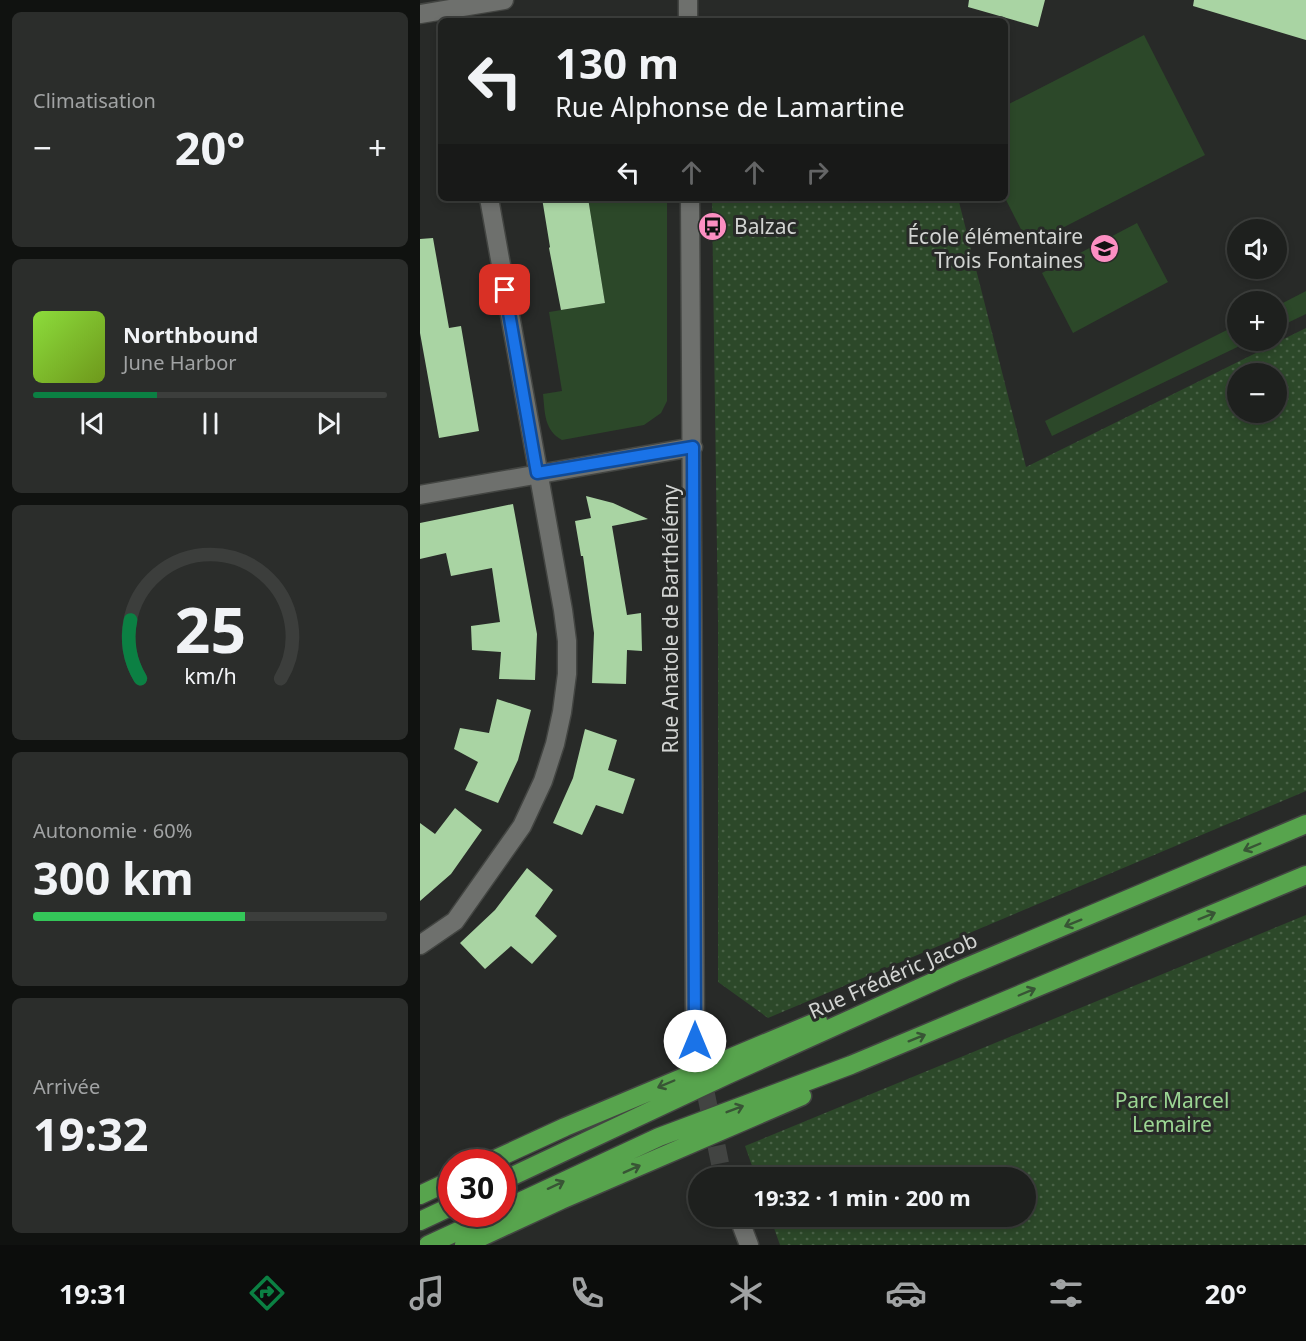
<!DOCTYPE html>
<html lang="fr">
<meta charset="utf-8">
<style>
body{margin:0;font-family:"Noto Sans",sans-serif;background:#2b2d2b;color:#f1f3f6;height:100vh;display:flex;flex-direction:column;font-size:22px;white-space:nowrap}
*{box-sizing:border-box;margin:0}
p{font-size:20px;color:#a1a3a4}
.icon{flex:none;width:33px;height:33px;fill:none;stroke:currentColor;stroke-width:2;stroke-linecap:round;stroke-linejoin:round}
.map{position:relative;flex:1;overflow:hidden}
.panel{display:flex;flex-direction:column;gap:12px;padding:12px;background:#101210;width:420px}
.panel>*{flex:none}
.top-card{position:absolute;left:18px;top:18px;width:570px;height:183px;border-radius:9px;box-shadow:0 3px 9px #0003,0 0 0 2px #3c3e3c;background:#1e201e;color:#f1f3f6;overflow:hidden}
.fabs{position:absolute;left:807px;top:219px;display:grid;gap:12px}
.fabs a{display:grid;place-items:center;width:60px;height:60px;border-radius:50%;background:#1e201e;box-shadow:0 3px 9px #0003,0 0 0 2px #3c3e3c;font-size:30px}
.speed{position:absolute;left:18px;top:1149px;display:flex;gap:12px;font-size:30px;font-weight:700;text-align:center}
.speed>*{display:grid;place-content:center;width:78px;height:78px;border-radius:50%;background:#1e201e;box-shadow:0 3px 9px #0003,0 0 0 2px #3c3e3c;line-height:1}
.speed .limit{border:9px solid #d22;background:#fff;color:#111}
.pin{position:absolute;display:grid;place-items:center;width:51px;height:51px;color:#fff;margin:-26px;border-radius:12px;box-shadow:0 3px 9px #0006}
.me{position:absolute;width:66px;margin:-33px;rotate:0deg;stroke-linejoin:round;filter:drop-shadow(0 0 4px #0008)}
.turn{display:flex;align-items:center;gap:21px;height:126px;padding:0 18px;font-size:27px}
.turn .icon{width:78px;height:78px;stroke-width:2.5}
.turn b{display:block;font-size:42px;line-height:51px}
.lanes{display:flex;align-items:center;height:57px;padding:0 18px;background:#0003;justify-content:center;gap:30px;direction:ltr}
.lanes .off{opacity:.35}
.big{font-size:45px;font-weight:700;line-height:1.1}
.panel .widget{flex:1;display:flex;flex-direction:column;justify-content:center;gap:9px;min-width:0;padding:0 21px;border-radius:9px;background:#2b2d2b}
.panel .dial{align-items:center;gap:0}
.dial svg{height:156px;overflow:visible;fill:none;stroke:#3c3e3c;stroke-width:7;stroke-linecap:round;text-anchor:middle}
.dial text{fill:#f1f3f6;stroke:none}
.song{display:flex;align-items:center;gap:18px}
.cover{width:72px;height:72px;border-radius:9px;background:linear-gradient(135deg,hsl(90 70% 55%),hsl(80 70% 35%))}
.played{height:6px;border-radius:3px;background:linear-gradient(90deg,#0b8043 35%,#3c3e3c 35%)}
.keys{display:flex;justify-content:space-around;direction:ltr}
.heat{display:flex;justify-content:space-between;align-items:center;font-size:33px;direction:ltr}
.charge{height:9px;border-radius:4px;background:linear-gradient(90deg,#34c759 60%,#3c3e3c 0)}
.trip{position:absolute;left:268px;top:1167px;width:348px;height:60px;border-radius:30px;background:#1e201e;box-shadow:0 3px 9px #0003,0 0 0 2px #3c3e3c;font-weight:700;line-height:60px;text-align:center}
.menu{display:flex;height:96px;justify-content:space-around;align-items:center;background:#0c0d0c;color:#a1a3a4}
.menu .icon{width:42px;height:42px}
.menu .current{color:#0b8043}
.menu b{font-size:27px;color:#f1f3f6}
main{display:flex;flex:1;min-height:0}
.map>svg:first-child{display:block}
</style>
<main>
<section class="panel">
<div class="widget"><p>Climatisation</p>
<div class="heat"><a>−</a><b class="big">20°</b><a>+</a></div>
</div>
<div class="widget">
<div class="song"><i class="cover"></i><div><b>Northbound</b><p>June Harbor</p></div></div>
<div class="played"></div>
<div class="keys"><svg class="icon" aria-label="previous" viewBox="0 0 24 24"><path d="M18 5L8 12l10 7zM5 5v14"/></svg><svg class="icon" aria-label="pause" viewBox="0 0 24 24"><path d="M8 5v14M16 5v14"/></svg><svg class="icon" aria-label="next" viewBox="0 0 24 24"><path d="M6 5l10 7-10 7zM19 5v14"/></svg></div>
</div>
<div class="widget dial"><svg viewBox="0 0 100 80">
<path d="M14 69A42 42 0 1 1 86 69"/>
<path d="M14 69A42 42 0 0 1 9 39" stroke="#0b8043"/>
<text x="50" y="56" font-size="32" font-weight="700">25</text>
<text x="50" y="72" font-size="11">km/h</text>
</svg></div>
<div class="widget"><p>Autonomie · 60%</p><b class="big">300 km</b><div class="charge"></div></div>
<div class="widget"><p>Arrivée</p><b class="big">19:32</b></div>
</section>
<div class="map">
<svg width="886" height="1245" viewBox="0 0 886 1245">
<defs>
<pattern id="park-dots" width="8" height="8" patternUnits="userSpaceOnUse" patternTransform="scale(1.5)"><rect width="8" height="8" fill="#2c4829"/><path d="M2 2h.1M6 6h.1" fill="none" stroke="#4a6247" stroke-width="1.8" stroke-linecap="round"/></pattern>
</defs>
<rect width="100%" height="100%" fill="#282a28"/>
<path fill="#2c4829" d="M724,35L785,155L609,245L585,198V106Z
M168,198H247V401L241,413L224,425L142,440C124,430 125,413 123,394L142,391L129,312L185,303Z
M717,223L748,282L653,333L622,273Z
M886,291V314L857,328V306Z
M817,325L818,340L830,341L632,436L625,421Z"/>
<path fill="url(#park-dots)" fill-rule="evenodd" d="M292,198H538L606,467L886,328V791L348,1018L298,982V622ZM818,374H856V412H818Z
M886,915V1245H360L350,1217L606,1216V1178L336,1177L325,1146Z"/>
<path fill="#a9d4a3" d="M549,0H625L618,27L548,7Z
M774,0H886V40L773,6Z
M122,198H168L185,303L141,310L129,248L130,247Z
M13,238L29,328L41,326L59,431L19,438L0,333V239Z
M166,496L193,503L228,519L192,526L207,615L221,613L222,651L207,650L206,684L172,683L174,633L163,556H161L155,521L171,518Z
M93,504L117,634L115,680L79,679L81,652L52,650L51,626L80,622L72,568L31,576L26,553L0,559V523Z
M77,699L111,710L98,760L78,803L45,790L58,762L34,749L40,728L69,733Z
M165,729L197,740L188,770L215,779L203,814L176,805L162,835L133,823L153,778Z
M35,808L62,830L31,874L0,901V823L15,834Z
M107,868L133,890L115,916L137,936L112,964L91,946L65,969L40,943L75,910Z"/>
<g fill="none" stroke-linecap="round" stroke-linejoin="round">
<path stroke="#424442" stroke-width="18" stroke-dasharray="18 9" stroke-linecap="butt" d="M275,1040L303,1178"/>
<defs>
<path id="street" d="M268,0V21
M0,14L84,0
M270,198L275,1040
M0,495L273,447
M0,945L35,921L102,826L123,781L135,744L142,712L147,674V641L143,610L69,198
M318,1216L329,1245"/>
<path id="highway" d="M69,1162L145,1127L398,1021
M82,1181L307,1075L535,972L886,824
M0,1195L32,1180
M82,1210L239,1137L431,1065L886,875
M0,1221L32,1206
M8,1245L75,1214
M44,1245L141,1200L382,1096"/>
</defs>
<use href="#street" stroke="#434542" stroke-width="21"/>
<use href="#highway" stroke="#434542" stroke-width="21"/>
<use href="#street" stroke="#6e706d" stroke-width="18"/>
<use href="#highway" stroke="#57a44d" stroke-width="18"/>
</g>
<defs><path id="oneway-shaft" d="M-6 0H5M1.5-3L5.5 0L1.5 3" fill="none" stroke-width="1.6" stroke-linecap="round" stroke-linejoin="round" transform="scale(1.5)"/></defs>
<g stroke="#385535">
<use href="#oneway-shaft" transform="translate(832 847) rotate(157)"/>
<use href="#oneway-shaft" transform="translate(787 916) rotate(-22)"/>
<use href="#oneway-shaft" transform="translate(653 923) rotate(158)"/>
<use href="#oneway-shaft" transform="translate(607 992) rotate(-23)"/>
<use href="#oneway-shaft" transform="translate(497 1038) rotate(-22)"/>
<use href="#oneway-shaft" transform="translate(246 1084) rotate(157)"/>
<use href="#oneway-shaft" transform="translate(315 1109) rotate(-21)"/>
<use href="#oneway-shaft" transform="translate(212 1169) rotate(-24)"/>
<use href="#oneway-shaft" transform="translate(136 1185) rotate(-25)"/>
</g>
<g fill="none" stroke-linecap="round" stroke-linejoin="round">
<defs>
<path id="route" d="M85,290L117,473L273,447L275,1041"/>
</defs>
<use href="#route" stroke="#114b97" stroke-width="15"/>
<use href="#route" stroke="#1a73e8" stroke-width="10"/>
</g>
<defs>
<symbol id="bus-disc" viewBox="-11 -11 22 22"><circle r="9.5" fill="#fc8fc2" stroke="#282a28"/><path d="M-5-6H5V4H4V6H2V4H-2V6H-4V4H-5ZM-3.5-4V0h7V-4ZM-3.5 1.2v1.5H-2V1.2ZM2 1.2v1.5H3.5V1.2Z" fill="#111"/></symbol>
<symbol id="school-disc" viewBox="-11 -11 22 22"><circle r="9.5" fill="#fc8fc2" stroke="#282a28"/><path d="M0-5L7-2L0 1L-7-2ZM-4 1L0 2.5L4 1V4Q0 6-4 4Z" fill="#111"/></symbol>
</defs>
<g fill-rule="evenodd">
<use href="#bus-disc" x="276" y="210" width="33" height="33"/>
<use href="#school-disc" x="668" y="232" width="33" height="33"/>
</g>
<g text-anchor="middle" stroke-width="6" stroke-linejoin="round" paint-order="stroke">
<g font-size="21" fill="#d2d4d2" stroke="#282a28" text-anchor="start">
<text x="314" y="234">Balzac</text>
<text x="663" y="244" text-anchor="end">École élémentaire<tspan x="663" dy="24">Trois Fontaines</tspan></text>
</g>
<g font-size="21" fill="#d2d4d2" stroke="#282a28">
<text transform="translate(251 619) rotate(-90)" y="7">Rue Anatole de Barthélémy</text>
<text transform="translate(473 976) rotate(-24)" y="7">Rue Frédéric Jacob</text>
</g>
<g font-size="21" fill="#9bd593" stroke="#282a28">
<text x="752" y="1108">Parc Marcel<tspan x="752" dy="24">Lemaire</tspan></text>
</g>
</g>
</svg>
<div class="fabs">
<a><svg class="icon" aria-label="sound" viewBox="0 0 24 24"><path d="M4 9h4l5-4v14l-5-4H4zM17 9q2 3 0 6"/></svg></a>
<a>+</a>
<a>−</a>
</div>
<div class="speed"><div class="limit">30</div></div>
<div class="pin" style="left:85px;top:290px;background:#d93025"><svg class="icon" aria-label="arrive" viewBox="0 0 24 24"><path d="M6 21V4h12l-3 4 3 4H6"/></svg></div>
<svg class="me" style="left:275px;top:1041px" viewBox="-20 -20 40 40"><circle r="19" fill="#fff"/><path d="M0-13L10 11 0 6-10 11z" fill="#1a73e8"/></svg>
<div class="trip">19:32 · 1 min · 200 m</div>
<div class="top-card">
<div class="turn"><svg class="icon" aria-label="left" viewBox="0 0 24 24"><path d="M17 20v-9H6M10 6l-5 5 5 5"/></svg><div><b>130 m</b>Rue Alphonse de Lamartine</div></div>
<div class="lanes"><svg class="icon" aria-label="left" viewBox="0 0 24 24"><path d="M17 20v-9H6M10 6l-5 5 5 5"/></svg><svg class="icon off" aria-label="ahead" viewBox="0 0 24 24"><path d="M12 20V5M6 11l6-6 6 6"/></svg><svg class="icon off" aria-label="ahead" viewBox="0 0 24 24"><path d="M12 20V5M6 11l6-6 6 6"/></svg><svg class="icon off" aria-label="right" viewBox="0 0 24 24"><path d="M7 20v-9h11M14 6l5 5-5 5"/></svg></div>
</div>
</div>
</main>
<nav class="menu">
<b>19:31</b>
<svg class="icon current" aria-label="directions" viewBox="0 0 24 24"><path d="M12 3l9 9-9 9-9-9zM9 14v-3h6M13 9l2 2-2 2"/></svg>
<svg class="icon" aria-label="music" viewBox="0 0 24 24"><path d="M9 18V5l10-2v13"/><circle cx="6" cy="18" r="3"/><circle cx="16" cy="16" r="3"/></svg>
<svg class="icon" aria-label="phone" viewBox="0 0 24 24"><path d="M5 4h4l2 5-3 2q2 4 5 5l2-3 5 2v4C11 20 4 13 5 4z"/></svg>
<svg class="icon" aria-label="climate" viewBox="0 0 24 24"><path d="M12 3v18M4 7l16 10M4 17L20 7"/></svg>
<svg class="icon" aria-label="car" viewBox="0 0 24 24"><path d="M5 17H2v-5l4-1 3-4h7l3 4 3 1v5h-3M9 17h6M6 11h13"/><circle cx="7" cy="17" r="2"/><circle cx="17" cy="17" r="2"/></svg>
<svg class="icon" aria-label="filters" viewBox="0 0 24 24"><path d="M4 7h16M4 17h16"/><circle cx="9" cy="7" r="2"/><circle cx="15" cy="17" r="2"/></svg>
<b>20°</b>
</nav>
